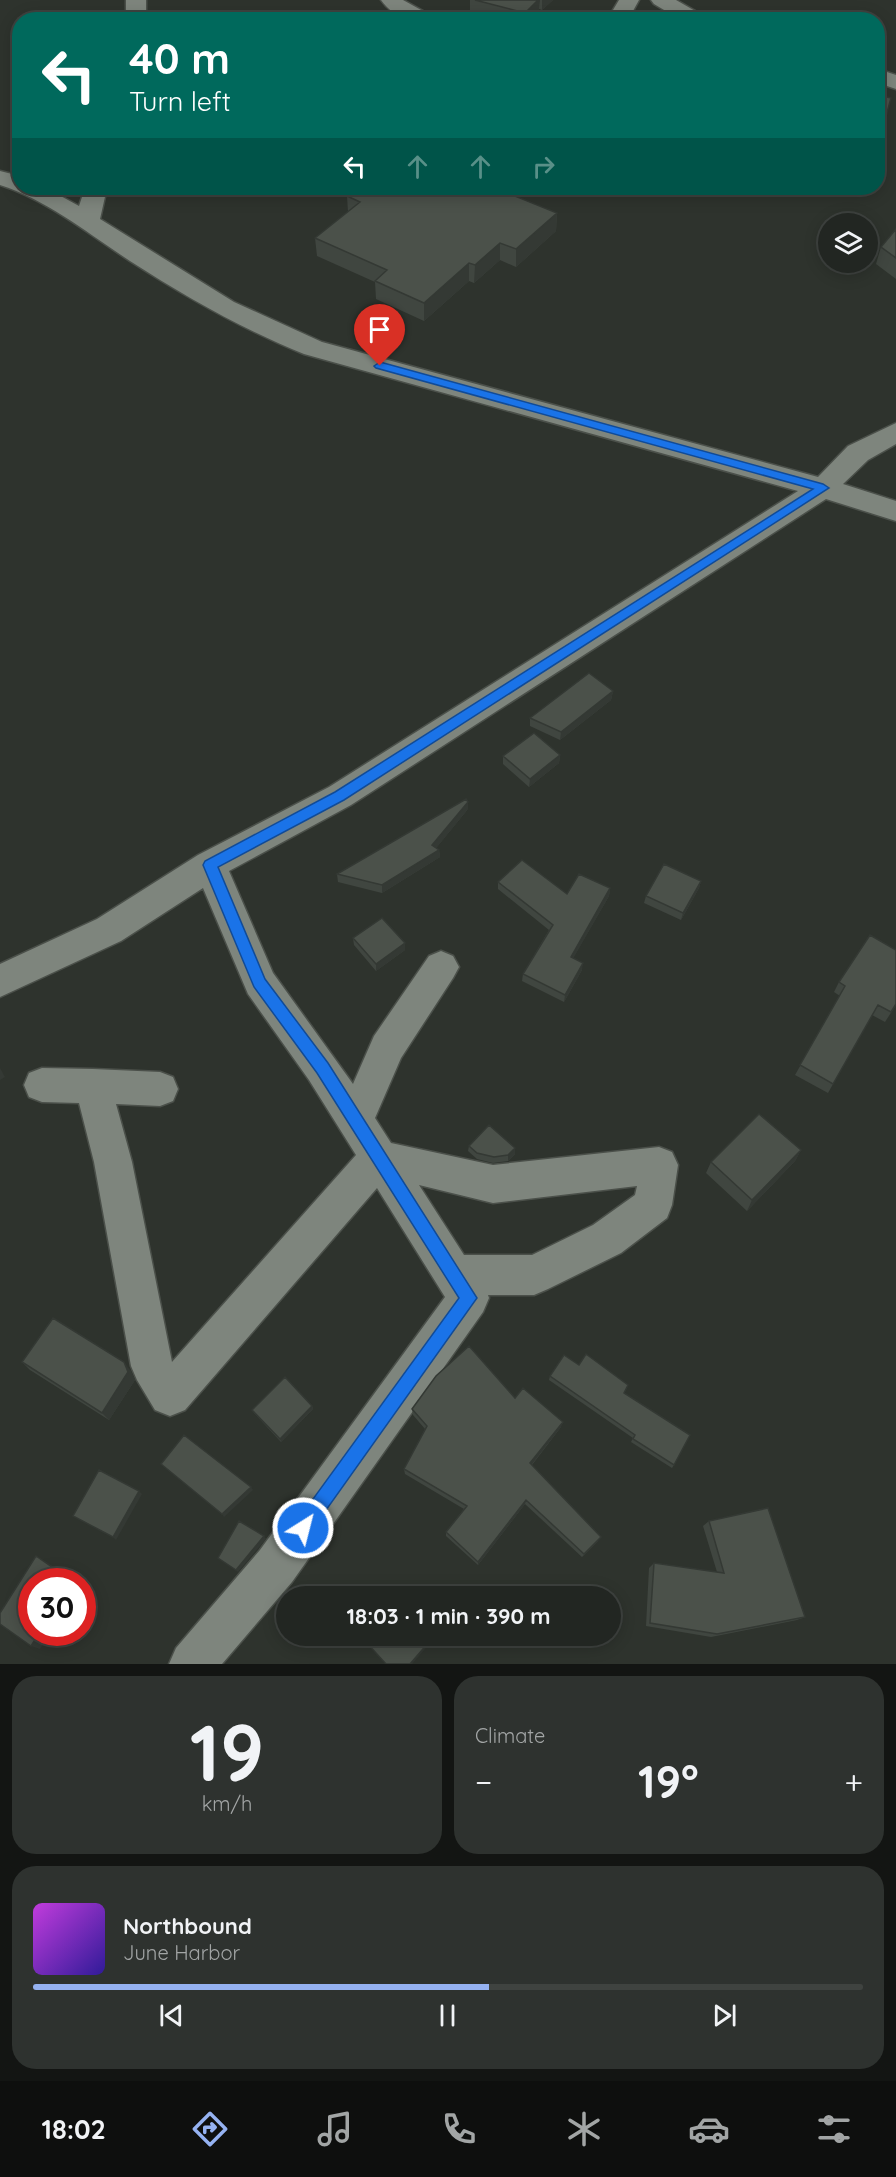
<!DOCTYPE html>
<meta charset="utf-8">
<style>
body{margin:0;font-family:Quicksand,sans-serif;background:#2e322f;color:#f1f3f6;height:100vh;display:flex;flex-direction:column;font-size:22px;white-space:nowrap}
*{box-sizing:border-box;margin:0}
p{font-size:20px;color:#a2a5a5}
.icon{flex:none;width:33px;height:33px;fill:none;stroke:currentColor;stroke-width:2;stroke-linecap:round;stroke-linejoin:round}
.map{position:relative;height:1664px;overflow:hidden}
.side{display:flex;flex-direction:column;gap:12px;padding:12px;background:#131513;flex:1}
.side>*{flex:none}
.guide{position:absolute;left:12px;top:12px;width:873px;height:183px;border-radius:24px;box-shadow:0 3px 15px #0003,0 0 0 2px #3f4340;background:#00695c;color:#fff;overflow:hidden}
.tools{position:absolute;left:818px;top:213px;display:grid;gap:12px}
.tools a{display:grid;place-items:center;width:60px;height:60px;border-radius:50%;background:#222622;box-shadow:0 3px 15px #0003,0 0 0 2px #3f4340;font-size:30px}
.speed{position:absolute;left:18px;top:1568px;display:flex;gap:12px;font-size:30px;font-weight:700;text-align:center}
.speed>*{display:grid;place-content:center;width:78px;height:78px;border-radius:50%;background:#222622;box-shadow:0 3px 15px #0003,0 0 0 2px #3f4340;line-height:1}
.speed .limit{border:9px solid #d22;background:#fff;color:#111}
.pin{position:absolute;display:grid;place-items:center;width:51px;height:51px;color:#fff;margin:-62px -26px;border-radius:50% 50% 50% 0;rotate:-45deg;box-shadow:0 0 6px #0007}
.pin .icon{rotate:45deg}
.me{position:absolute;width:66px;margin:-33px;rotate:36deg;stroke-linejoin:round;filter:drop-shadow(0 0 4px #0008)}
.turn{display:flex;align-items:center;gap:21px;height:126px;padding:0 18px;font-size:27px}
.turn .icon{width:78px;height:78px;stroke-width:2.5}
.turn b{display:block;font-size:42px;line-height:51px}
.lanes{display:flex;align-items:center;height:57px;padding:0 18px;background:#0003;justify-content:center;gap:30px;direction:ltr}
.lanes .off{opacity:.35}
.big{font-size:45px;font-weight:800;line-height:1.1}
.side .widget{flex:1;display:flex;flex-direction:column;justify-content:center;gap:9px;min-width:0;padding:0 21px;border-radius:24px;background:#2e322f}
.side .dial{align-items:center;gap:0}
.dial b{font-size:78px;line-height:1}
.song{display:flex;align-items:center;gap:18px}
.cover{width:72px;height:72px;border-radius:9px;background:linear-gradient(135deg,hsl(290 70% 55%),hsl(250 70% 35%))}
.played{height:6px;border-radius:3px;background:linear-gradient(90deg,#95b2f1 55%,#3f4340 55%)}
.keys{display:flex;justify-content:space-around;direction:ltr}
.heat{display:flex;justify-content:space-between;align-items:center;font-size:33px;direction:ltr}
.side .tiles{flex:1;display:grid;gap:12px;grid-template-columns:1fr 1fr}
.widget:last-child{grid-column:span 2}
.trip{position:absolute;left:276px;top:1586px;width:345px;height:60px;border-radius:30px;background:#222622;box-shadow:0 3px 15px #0003,0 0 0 2px #3f4340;font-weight:800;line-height:60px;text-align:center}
.tabs{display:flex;height:96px;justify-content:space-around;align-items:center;background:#0e0f0e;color:#a2a5a5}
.tabs .icon{width:42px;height:42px}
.tabs .current{color:#95b2f1}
.tabs b{font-size:27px;color:#f1f3f6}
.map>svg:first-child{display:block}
</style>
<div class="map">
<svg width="896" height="1664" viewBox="0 0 896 1664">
<rect width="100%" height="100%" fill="#2e332d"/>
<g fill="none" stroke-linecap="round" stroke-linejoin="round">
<defs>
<path id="minor" d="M126,0H146V20H126Z
M381,0H403L432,16L435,20C413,20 395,20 381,0Z
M619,0H639L628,20H607Z
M651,0H676L704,16L707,20H681L654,4Z
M878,69L896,75V89L878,83Z
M0,171L20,176V188H46L79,206L85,188H107L100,219L234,302L322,342L818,477L848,446L896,423V444L868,460L843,484L896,501V521L826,499L351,805L229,871L273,973L353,1084L374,1036L429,956L441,951L453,956L459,967L453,978L401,1058L375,1118L391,1143L493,1165L659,1147L672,1152L678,1165L672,1205L667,1218L621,1253L548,1289L534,1295H488L489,1298L483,1312L292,1582L222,1664H169L176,1648L260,1550L445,1297L377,1188L185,1410L170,1416L155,1410L137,1380L131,1366L94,1162L79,1103L42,1102L29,1097L24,1085L29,1073L42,1068L93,1069L160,1072L173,1077L178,1089L173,1101L160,1106L116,1104L132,1162L172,1362L356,1155L309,1080L248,994L203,888L121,941L0,997V964L97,919L198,855L329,787L798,491L304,354C242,329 186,297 130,261C89,234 47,200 0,185ZM419,1185L493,1203L637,1186L635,1195L593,1225L532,1255H464Z"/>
</defs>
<use href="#minor" stroke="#4b504a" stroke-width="3"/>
<use href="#minor" fill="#7e857d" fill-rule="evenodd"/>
</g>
<path fill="#404640" d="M470,0H553L542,10L539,9L530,20H505L470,10Z
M20,25V60H19L14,42Z
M878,95L891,98L878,147Z
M347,196L557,213L556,231L516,267L500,260L474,283L469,281L424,321L376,299L375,282L317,256L315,238L348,212Z
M896,229V279L876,264L881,247Z
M613,691L611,700L560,740L530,726V718Z
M560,755L559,763L529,787L503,764V756Z
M468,809L436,848L439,850L440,857L382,893L338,882L337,874Z
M701,881L699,888L681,920L644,903L646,896Z
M498,882L567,894L610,888L609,896L573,958L582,970L564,1002L522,981L523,974L549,930L498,889Z
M353,938L405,950L376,971L354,945Z
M839,982L896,1005L885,1022L872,1015L828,1093L795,1075L840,996L834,992Z
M469,1146L515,1154L508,1161L493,1163L477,1159L468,1151Z
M801,1150L795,1161L747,1211L706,1173L711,1162Z
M22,1362L130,1370L135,1380L109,1420L30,1370Z
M550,1376L624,1393L674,1465L672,1468L631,1442L633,1438L549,1380Z
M515,1398L561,1427L532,1465L598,1541L582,1557L525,1504L478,1565L446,1536V1532L464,1509L405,1474L404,1469L425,1429L413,1415L412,1409Z
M312,1406L313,1409L281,1442L254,1413L252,1410Z
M709,1521L805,1617L797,1620L711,1637L646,1626L649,1568L654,1563L717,1572L703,1526Z"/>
<path fill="#343934" d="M538,0H540L539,9L530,20H525V13Z
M542,0H553L542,10Z
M557,213L556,231L516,267V249Z
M500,243V260L474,283L475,265Z
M469,263V281L424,321V303Z
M613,691L611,700L560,740L561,732Z
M560,755L559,763L529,787L530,779Z
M468,802V809L433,852L432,845Z
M439,850L440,857L382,893V885Z
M701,881L699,888L681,920L683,913Z
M610,888L609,896L570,964L571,957Z
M405,943V950L376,971V964Z
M583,963L582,970L564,1002L565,995Z
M0,1068L5,1077L0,1080Z
M515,1148V1154L508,1161V1155Z
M801,1150L795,1161L747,1211L752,1200Z
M124,1362L130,1370L135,1380L109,1420L102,1413Z
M312,1406L313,1409L281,1442L280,1439Z
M563,1422L561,1427L529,1468L530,1463Z
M251,1487L253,1490L224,1517L222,1514Z
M139,1491L142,1494L116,1540L113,1537Z
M526,1500L525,1504L478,1565V1562Z
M264,1536L266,1539L238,1572L236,1570Z
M36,1556L45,1561L75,1581H72Z
M40,1632H51L40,1649L31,1646Z
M435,1635L436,1636L412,1664H410Z"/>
<path fill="#4b514a" stroke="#343934" stroke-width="1.5" d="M475,0H538L525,13Z
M23,14H61L59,20H21Z
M20,25V42H14Z
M878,95L891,98L882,131L878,130Z
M357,188H495L557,213L516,249L500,243L475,265L469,263L424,303L375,281L387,270L315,238L360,202L347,196Z
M896,229V258L881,247Z
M589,673L613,691L561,732L530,718Z
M534,733L560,755L530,779L503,756Z
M466,799L468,802L432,845L439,850L382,885L337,874Z
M522,860L567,894L579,874L610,888L571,957L583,963L565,995L523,974L553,925L498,882Z
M664,864L701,881L683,913L646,896Z
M382,918L405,943L376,964L353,938Z
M870,935L896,950V1004L891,1012L878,1005L833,1084L800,1065L845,986L839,982Z
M759,1114L801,1150L752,1200L711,1162Z
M489,1125L515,1148L508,1155L494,1157L477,1153L469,1146Z
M53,1318L124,1362L128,1372L102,1413L22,1362Z
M469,1346L515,1398L523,1388L563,1422L530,1463L601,1537L584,1554L526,1500L478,1562L446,1532L467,1506L404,1469L427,1426L412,1409L436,1376Z
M586,1354L628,1385L624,1393L690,1435L674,1465L633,1439L635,1435L550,1376L564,1355L579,1365Z
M285,1377L312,1406L280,1439L252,1410Z
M184,1435L251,1487L222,1514L161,1464Z
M99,1470L139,1491L113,1537L73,1516Z
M768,1508L805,1617L717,1634L650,1623L654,1563L724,1573L709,1521Z
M239,1521L264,1536L236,1570L218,1558Z
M36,1556L72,1581H32V1632H40L31,1646L0,1624V1613Z
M372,1635H435L410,1664H386L366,1642Z"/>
<path fill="#1a73e8" stroke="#114b97" stroke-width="1.5" d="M380,362L823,484L829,488L344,800L218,867L265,979L328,1063L477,1298L309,1534L303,1537L297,1534L294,1528L297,1521L459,1298L317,1073L254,987L203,865L205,861L335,792L813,489L376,368L374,366Z"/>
</svg>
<div class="tools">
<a><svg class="icon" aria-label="layers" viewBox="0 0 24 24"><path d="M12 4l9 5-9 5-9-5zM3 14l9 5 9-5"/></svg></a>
</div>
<div class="speed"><div class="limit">30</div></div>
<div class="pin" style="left:380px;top:366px;background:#d93025"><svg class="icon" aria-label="arrive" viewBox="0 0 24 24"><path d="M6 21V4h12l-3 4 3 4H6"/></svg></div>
<svg class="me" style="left:303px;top:1528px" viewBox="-20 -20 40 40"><circle r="17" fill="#1a73e8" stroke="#fff" stroke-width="3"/><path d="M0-11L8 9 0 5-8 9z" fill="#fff"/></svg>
<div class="trip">18:03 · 1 min · 390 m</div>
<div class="guide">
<div class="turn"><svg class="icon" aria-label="left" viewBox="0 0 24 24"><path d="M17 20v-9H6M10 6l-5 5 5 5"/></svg><div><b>40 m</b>Turn left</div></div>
<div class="lanes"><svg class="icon" aria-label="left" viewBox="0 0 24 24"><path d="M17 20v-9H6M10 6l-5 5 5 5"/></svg><svg class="icon off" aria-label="ahead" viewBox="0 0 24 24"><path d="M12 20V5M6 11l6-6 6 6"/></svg><svg class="icon off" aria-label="ahead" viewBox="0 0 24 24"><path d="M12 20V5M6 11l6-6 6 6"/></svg><svg class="icon off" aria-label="right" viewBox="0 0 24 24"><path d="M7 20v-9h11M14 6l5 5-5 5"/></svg></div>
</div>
</div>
<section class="side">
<div class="tiles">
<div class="widget dial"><b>19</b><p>km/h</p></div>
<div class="widget"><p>Climate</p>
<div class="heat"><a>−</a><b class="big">19°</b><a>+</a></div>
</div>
<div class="widget">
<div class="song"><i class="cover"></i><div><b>Northbound</b><p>June Harbor</p></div></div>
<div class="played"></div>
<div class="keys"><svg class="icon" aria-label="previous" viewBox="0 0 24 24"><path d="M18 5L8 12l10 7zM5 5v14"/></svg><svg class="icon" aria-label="pause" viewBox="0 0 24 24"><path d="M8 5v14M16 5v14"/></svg><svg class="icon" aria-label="next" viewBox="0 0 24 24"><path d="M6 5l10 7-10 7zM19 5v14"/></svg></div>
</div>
</div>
</section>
<nav class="tabs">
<b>18:02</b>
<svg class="icon current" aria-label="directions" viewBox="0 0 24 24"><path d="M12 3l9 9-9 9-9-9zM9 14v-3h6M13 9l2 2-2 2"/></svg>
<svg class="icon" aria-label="music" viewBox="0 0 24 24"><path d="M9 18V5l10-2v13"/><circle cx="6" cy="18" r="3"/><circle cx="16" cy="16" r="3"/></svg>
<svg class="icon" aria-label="phone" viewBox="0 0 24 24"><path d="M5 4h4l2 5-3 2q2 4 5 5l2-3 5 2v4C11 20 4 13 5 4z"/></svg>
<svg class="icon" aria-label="climate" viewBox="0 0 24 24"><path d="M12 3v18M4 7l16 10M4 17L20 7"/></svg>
<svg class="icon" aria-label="car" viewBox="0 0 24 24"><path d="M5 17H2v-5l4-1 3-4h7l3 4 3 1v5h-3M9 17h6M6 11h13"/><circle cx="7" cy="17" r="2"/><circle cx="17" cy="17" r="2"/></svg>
<svg class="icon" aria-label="filters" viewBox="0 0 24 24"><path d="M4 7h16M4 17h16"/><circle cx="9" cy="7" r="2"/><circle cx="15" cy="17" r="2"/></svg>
</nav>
